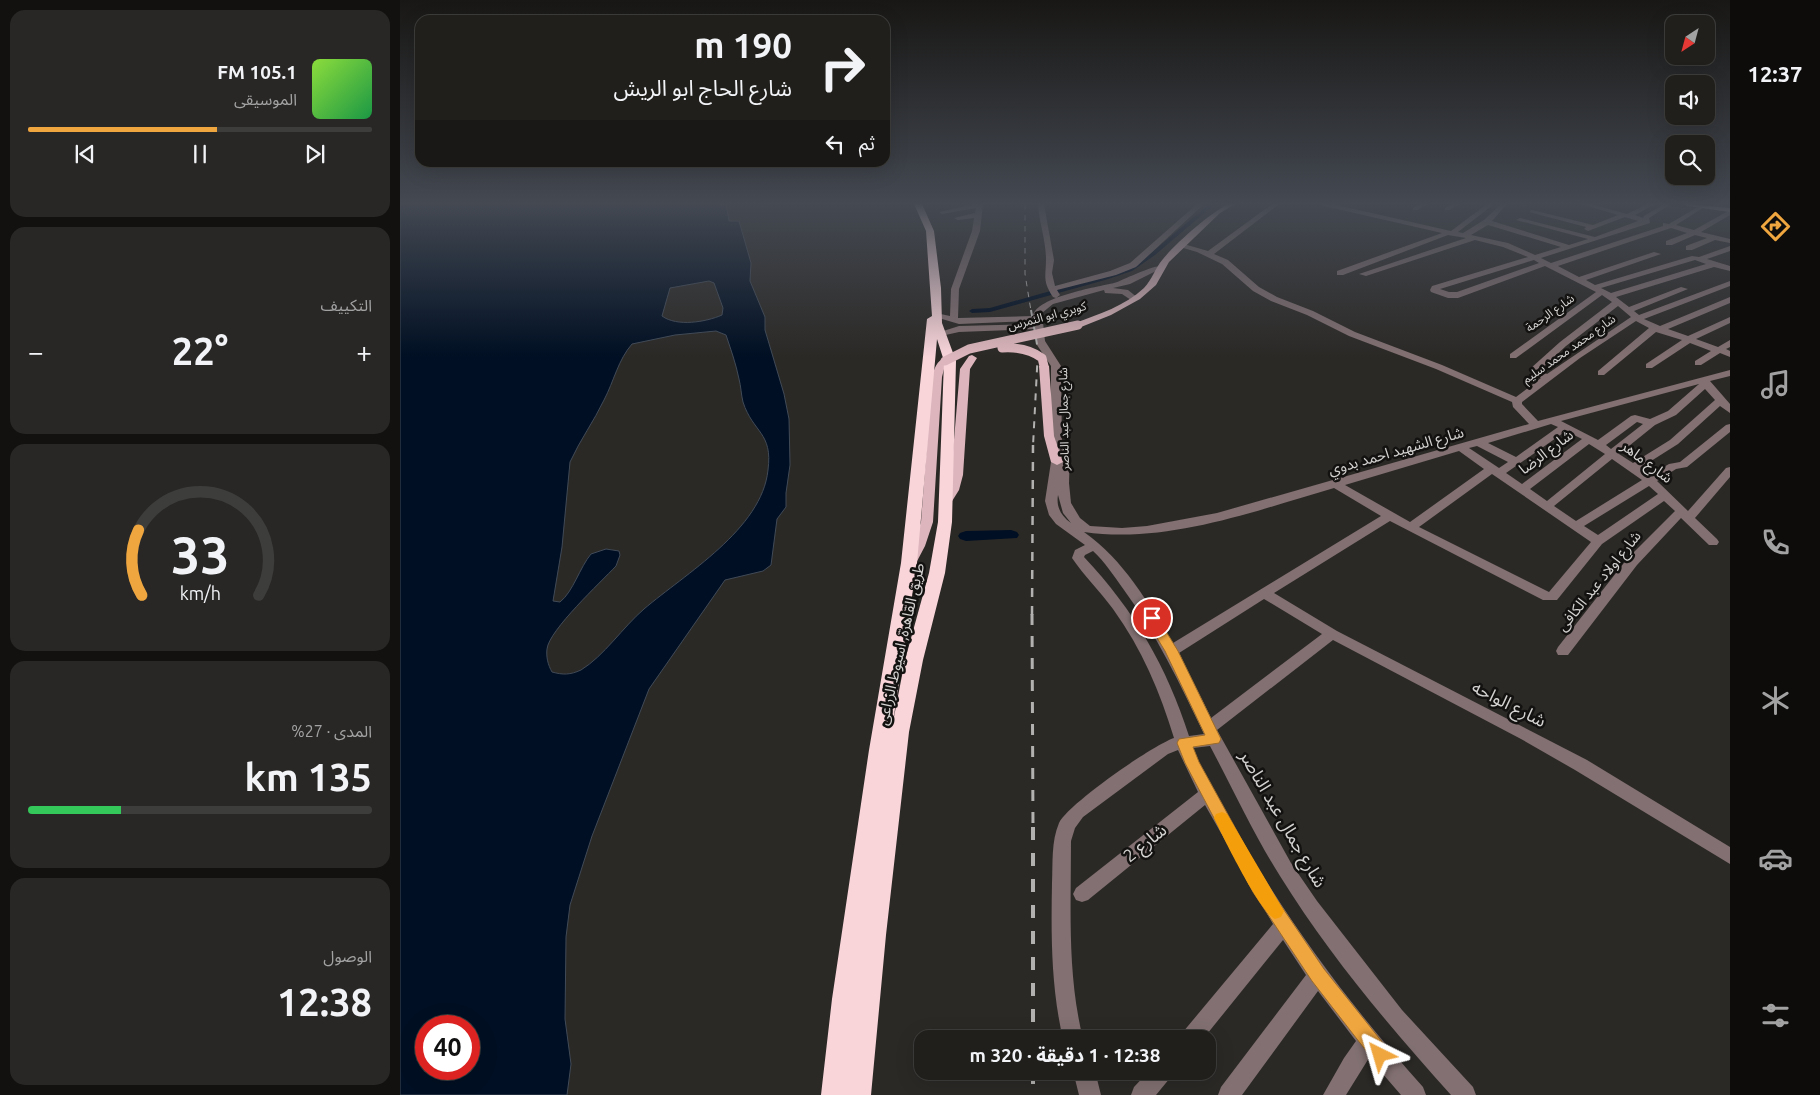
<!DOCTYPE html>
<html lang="ar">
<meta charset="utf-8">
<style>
body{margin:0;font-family:Ubuntu,"Noto Sans Arabic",sans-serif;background:#282725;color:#f1f3f6;direction:rtl;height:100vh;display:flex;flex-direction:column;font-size:19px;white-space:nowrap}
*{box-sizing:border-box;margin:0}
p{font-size:16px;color:#a2a2a3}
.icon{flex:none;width:28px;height:28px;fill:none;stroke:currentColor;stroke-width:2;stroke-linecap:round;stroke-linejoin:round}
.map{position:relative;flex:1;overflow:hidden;direction:ltr}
.side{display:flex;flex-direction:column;gap:10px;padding:10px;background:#12110f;width:400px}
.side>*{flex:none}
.hud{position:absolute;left:15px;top:15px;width:475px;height:152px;border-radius:15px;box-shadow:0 5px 20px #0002,0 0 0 1px #3d3d3b;direction:rtl;background:#201f1c;color:#f1f3f6;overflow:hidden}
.needle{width:32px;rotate:216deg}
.fabs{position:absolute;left:1265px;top:15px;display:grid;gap:10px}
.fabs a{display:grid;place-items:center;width:50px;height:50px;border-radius:10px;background:#201f1c;box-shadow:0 5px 20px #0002,0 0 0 1px #3d3d3b;font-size:25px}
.speed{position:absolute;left:15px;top:1015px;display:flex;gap:10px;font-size:25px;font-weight:700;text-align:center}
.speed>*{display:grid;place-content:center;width:65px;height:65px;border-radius:50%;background:#201f1c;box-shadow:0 5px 20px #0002,0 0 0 1px #3d3d3b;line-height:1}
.speed .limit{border:8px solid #d22;background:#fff;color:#111}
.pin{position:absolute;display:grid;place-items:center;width:42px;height:42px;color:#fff;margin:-21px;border:2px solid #fff;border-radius:50%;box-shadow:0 1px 5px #0007}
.me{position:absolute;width:55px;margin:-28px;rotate:320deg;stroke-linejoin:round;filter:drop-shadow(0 0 4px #0008)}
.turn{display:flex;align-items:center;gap:18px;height:105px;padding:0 15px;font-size:22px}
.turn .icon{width:65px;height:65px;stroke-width:2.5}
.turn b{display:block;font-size:35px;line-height:42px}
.then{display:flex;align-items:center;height:48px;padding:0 15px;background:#0003;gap:10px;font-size:19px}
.big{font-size:38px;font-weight:700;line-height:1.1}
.side .card{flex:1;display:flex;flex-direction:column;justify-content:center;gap:8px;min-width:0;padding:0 18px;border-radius:15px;background:#282725}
.side .dial{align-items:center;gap:0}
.dial svg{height:130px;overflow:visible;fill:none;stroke:#3d3d3b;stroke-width:7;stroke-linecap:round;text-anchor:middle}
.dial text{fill:#f1f3f6;stroke:none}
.song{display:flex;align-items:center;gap:15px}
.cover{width:60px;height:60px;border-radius:8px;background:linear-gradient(135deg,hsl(90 70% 55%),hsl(140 70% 35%))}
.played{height:5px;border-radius:2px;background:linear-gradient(90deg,#f0a63f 55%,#3d3d3b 55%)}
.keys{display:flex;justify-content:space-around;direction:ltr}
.heat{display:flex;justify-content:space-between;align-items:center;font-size:28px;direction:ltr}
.charge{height:8px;border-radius:4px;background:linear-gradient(90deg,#34c759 27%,#3d3d3b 0)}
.trip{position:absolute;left:514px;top:1030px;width:302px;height:50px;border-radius:15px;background:#201f1c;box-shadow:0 5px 20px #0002,0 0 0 1px #3d3d3b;font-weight:700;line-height:50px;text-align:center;direction:rtl}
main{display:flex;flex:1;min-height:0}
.tabs{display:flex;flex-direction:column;width:90px;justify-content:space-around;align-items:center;background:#0d0c0b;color:#a2a2a3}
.tabs .icon{width:35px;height:35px}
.tabs .selected{color:#f0a63f}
.tabs b{font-size:22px;color:#f1f3f6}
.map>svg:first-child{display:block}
</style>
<main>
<nav class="tabs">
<b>12:37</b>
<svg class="icon selected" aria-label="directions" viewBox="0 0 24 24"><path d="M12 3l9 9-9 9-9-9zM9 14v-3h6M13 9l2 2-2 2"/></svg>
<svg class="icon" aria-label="music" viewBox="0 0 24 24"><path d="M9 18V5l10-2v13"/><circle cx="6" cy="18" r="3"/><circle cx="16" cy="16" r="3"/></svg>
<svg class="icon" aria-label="phone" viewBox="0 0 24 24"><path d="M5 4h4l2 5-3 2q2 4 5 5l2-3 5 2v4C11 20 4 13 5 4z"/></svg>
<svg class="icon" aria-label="climate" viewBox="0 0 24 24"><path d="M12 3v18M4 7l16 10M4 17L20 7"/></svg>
<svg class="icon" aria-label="car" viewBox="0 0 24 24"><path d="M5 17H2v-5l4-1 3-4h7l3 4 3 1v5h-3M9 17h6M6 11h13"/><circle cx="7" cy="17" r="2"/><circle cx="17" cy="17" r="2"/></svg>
<svg class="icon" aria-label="filters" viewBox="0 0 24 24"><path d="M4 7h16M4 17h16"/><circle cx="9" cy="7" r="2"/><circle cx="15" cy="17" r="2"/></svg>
</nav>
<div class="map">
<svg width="1330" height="1095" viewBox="0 0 1330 1095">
<rect width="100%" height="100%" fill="#2b2926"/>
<path fill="#000f23" stroke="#404a57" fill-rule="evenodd" d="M0,204H326L329,221H339L351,263L350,281L365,317V330L384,394L389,419L390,465L386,493V507L377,519L371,565L363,571L325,580L249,689L192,836L170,905L166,937L165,1019L171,1064L167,1095H0ZM309,281L314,283L323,308L322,315C306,322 277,327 262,316L270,288ZM316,331L326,335C331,350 336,364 339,379C341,386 341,394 343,402C353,433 373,432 368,470C362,529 285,574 244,609C223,627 204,656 181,670C170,675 163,675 152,672C148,665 146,657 147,649C149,630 201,582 216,566L220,555L219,551L206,549L191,554C180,567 173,592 160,602L153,601L162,547L170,462C180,440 194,421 204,400C214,381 218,360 232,344L275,335ZM26,1026H69V1069H26Z"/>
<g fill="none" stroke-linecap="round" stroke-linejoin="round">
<path fill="#000f23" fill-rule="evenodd" d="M809,204H815L755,255L732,271L705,280L590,312L572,313L569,311L572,309L590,308L728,269L751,253Z
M1318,204H1330V207Z"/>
<path fill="#000f23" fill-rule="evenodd" d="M611,530L617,532L619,535L617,538L566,541L560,539L558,536L560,533L566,531Z"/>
<path fill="#827072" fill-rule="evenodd" d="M575,204H583L580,231L559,289L558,318L633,316C636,297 697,287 714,283C724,280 757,262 764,267L730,284L713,288L728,290L738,298L737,300H731L722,294L705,293L704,290L653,304L642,313L645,341L661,366L662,447L669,448L670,450L669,483L671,503L680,518L690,526L722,528L747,526L817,513L1129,424L1113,407L1112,402L1036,369L949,336L907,315L871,301L853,291L822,264L797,252L780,247V243L808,251L872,204H879L814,254L828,260L859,287L877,297L913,311L955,332L1042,365L1116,397L1141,378L1131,372V368L1160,342L1212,302L1202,295L1116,358H1110V354L1196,292L1145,266L1058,298H1048L1031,292L1030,290L1032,286L1128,257L1103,247L1075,240L966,276L959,274L1066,238L1048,235L943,275H937V271L1042,233L924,206L921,204H932L1051,231L1087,204H1094L1058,232L1063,233L1084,220L1101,204H1107L1092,221L1169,245L1188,239L1116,220L1120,218L1195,237L1238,221L1225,217L1188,231L1184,229L1186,227L1129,212L1132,210L1193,225L1218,215L1181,204H1191L1227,214L1247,204H1255L1235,215L1243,218L1244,216L1264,204H1271L1249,218L1250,223L1141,258L1151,263L1263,226V223L1269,224L1301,205L1306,206L1276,225L1294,230L1330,210V215L1301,232L1330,239V243L1315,240L1292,250H1286V246L1307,238L1295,235L1272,245H1266V241L1287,233L1271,228L1158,266L1179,277L1254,252L1261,254L1186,280L1195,285L1292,256L1299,257L1330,246V251L1307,259L1330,266V271L1314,267L1216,297L1229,307L1281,287L1288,289L1234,311L1239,315L1330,281V286L1244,319L1260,326L1330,297V303L1268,329L1288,336L1330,317V323L1296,339L1318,347L1330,340V347L1326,349L1330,351V357L1320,353L1301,365H1295V361L1311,351L1290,343L1252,368H1246V364L1282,340L1256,332L1204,375H1198V371L1249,328L1236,321L1180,358L1122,402V404L1138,421L1330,370V376L1310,381L1330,404V413L1320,406L1278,444L1240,468L1250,475L1269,464L1280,462L1326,425L1330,424V432L1287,467L1276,469L1257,481L1288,511L1326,468L1330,467V477L1295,518L1317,539L1319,542L1317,545H1309L1281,518L1237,565L1168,655H1158L1156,651L1158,647L1227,559L1275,511L1264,501L1202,544L1157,600H1143L990,521L874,593L937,631L1187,760L1330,847V864L1175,770L1121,739L933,640L817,730L891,863L917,901L1002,1010L1073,1087L1076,1095H1051C989,1026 929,955 880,876C854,835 833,789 810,746L793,748C805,778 821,804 837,832C889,924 952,1008 1023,1087L1026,1095H1001L969,1058L946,1095H923L944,1058L956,1041L918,991L842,1095H818L821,1087L906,975L883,940L803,1039H780L783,1032L873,924L805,805L688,900L682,902L676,900L673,894L676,888L798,792L778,750L768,754L683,817L675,828L671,841C671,908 667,973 683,1039H663C651,987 651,936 652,883C653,863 651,842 659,823C668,804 753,745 774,738C760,692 742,649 713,609C700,591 684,576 672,558L675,550L685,545L656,524L649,515L645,501L651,462V366L637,345L634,329L559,332L541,336L537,333L559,326L633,324V321L559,324L532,316L536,313L550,316L551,289L572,231L574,218L558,220L554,218L575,213L576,208L542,214L539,212ZM1088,225L1161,247L1135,255L1108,243L1071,235ZM1134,260L1139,263L1057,292H1049L1040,289ZM1295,260L1306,264L1211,293L1201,288ZM1218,306L1231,317L1147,374L1140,370L1166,346ZM1299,384L1268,411L1250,419L1235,415L1231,416L1198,440L1161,421ZM1305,389L1315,400L1270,440L1233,463L1219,454L1255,425L1276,415ZM1237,422L1243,424L1211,449L1206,445ZM1151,424L1158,427L1116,457L1088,443ZM1166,431L1182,439L1122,484L1106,473ZM1189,444L1205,454L1147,501L1130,489ZM1077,446L1108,462L1099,468L1069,448ZM1059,451L1084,469L1010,522L945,485ZM1212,459L1242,480L1176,521L1154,506ZM1092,474L1191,542L1149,592L1019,527ZM1249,486L1258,494L1198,535L1184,526ZM934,488L981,516L773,643C748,603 724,560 684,532C768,544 854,511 934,488ZM658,495L663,513L671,523C661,516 656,507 658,495ZM693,551C705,562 714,576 724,590C757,635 780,684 804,734L789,736C767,667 734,610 684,557L685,555ZM864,599L922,634L811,718L779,653Z
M638,204H644L654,260L652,273L655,286L710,271L730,263L797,204H804L736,267L716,275L657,290L660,295L656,298L653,297C642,281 646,276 646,259C646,241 639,222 638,204Z
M1020,204H1028L1017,210H1013V208Z
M1052,204H1060L1049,210H1045V208Z
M673,1071H695L701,1095H679Z
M749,1071H773L770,1078L756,1095H731L734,1087Z"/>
<path fill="#dcb6bc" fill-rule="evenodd" d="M828,204H835L820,213L769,262L756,285L740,299L711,315L681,327H675V323C699,314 725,306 744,288C752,280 755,268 763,259C778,241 808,215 828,204Z
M1284,204L1330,208V212L1287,206Z
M572,355L577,358L570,369L563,475L559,490L549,506L545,508L539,504L547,490L551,475L560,369L569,356Z
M545,358L550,361L544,369L542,377L533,522L525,546L515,565L510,566L504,562L513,546L521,522L532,377C534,369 537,360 545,358Z
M644,363L649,366L654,436L663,462L657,465L651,462L644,436L639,366Z"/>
<path fill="#f9d5da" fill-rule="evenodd" d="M514,204H522L534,231L541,288L542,323L556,361L552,522L545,573L523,660L509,732L486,935L471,1095H421L432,999L469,750L501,563L527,319L532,316L526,231ZM537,339L544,361L538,522L529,573L505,660L493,722L517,563Z"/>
<path stroke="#b3b1b0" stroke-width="1" stroke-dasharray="5.5 5.5" stroke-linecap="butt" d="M625,204V274L631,311"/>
<path stroke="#b3b1b0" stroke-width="2" stroke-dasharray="7 7" stroke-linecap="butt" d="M631,310L638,350L633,446"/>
<path stroke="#b3b1b0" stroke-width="2.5" stroke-dasharray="9 9" stroke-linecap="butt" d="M632,615L633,445"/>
<path stroke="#b3b1b0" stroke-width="3" stroke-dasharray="11 11" stroke-linecap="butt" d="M632,614L633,828"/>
<path stroke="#b3b1b0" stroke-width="4" stroke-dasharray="13 13" stroke-linecap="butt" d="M633,827V1039
M633,1071V1095"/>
<path stroke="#dcb6bc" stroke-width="9" d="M602,348C617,347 630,349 642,358L644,366
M545,361L569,349L678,325"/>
</g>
<linearGradient id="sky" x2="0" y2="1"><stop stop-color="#181715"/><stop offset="0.57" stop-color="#444952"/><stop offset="1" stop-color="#444952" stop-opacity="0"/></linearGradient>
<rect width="1330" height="357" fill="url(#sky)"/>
<path fill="#f0a63f" stroke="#9c6c29" d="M752,614L756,615L778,651L821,739L819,743L793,747L799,762L865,882L924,969L987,1048L990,1055L987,1061L980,1064L974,1061L912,981L853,892L785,763L777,743L779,739L805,735L765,651L745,618Z"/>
<path fill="#f59e0b" d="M822,812L827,814L884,911L881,917L875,919C860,913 823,837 814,818L816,814Z"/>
<g text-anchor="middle" stroke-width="5" stroke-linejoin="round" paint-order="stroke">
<g font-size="12" fill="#d4d2d1" stroke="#131211">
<text transform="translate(1150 313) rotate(-35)" y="4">شارع الرحمة</text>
<text transform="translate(647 316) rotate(-15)" y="4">كوبري ابو النمرس</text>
<text transform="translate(1169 349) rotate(-35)" y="4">شارع محمد محمد سليم</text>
<text transform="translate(664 419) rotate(-91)" y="4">شارع جمال عبد الناصر</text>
</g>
<g font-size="15" fill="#d4d2d1" stroke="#131211">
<text transform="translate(996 451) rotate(-16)" y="5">شارع الشهيد احمد بدوي</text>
<text transform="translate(1146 452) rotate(-37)" y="5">شارع الرضا</text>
<text transform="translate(1247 462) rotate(37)" y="5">شارع ماهر</text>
<text transform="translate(1199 581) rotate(-51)" y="5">شارع اولاد عبد الكافى</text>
<text transform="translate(501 644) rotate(-77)" y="5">طريق القاهرة, اسيوط الزراعى</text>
</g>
<g font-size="18" fill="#d4d2d1" stroke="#131211">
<text transform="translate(1109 704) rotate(27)" y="6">شارع الواحه</text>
<text transform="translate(883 819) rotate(60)" y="6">شارع جمال عبد الناصر</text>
<text transform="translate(745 843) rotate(-39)" y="6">شارع 2</text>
</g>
</g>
</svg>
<div class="fabs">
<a><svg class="needle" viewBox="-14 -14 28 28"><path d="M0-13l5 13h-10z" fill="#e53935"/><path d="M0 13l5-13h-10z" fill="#a2a2a3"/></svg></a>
<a><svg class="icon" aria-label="sound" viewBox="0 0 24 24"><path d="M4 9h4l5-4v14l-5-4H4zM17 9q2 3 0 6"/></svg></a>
<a><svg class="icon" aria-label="search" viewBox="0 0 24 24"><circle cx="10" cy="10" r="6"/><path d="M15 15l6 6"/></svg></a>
</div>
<div class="speed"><div class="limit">40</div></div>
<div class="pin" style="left:752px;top:618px;background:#d93025"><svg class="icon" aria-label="arrive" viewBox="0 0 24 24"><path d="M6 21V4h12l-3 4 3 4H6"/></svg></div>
<svg class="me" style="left:980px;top:1055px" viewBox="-20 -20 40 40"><path d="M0-17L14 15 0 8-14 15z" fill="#f0a63f" stroke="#fff" stroke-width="4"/></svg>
<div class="trip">12:38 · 1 دقيقة · 320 m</div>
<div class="hud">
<div class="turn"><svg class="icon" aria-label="right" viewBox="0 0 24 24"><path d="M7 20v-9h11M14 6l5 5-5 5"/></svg><div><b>190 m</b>شارع الحاج ابو الريش</div></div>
<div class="then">ثم<svg class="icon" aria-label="left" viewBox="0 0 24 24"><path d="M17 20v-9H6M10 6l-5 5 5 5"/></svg></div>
</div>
</div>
<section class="side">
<div class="card">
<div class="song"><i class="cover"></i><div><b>105.1 FM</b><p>الموسيقى</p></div></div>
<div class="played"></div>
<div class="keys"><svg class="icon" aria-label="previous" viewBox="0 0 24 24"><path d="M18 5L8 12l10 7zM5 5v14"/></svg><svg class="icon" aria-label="pause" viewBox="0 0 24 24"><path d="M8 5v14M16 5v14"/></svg><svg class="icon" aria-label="next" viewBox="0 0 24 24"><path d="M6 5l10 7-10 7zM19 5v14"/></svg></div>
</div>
<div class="card"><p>التكييف</p>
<div class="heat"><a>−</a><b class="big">22°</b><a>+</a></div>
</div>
<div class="card dial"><svg viewBox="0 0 100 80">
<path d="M14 69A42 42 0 1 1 86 69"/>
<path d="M14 69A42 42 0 0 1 12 29" stroke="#f0a63f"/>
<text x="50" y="56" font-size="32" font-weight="700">33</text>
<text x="50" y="72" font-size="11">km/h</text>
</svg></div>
<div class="card"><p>المدى · 27%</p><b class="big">135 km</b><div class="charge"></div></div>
<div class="card"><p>الوصول</p><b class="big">12:38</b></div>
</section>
</main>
